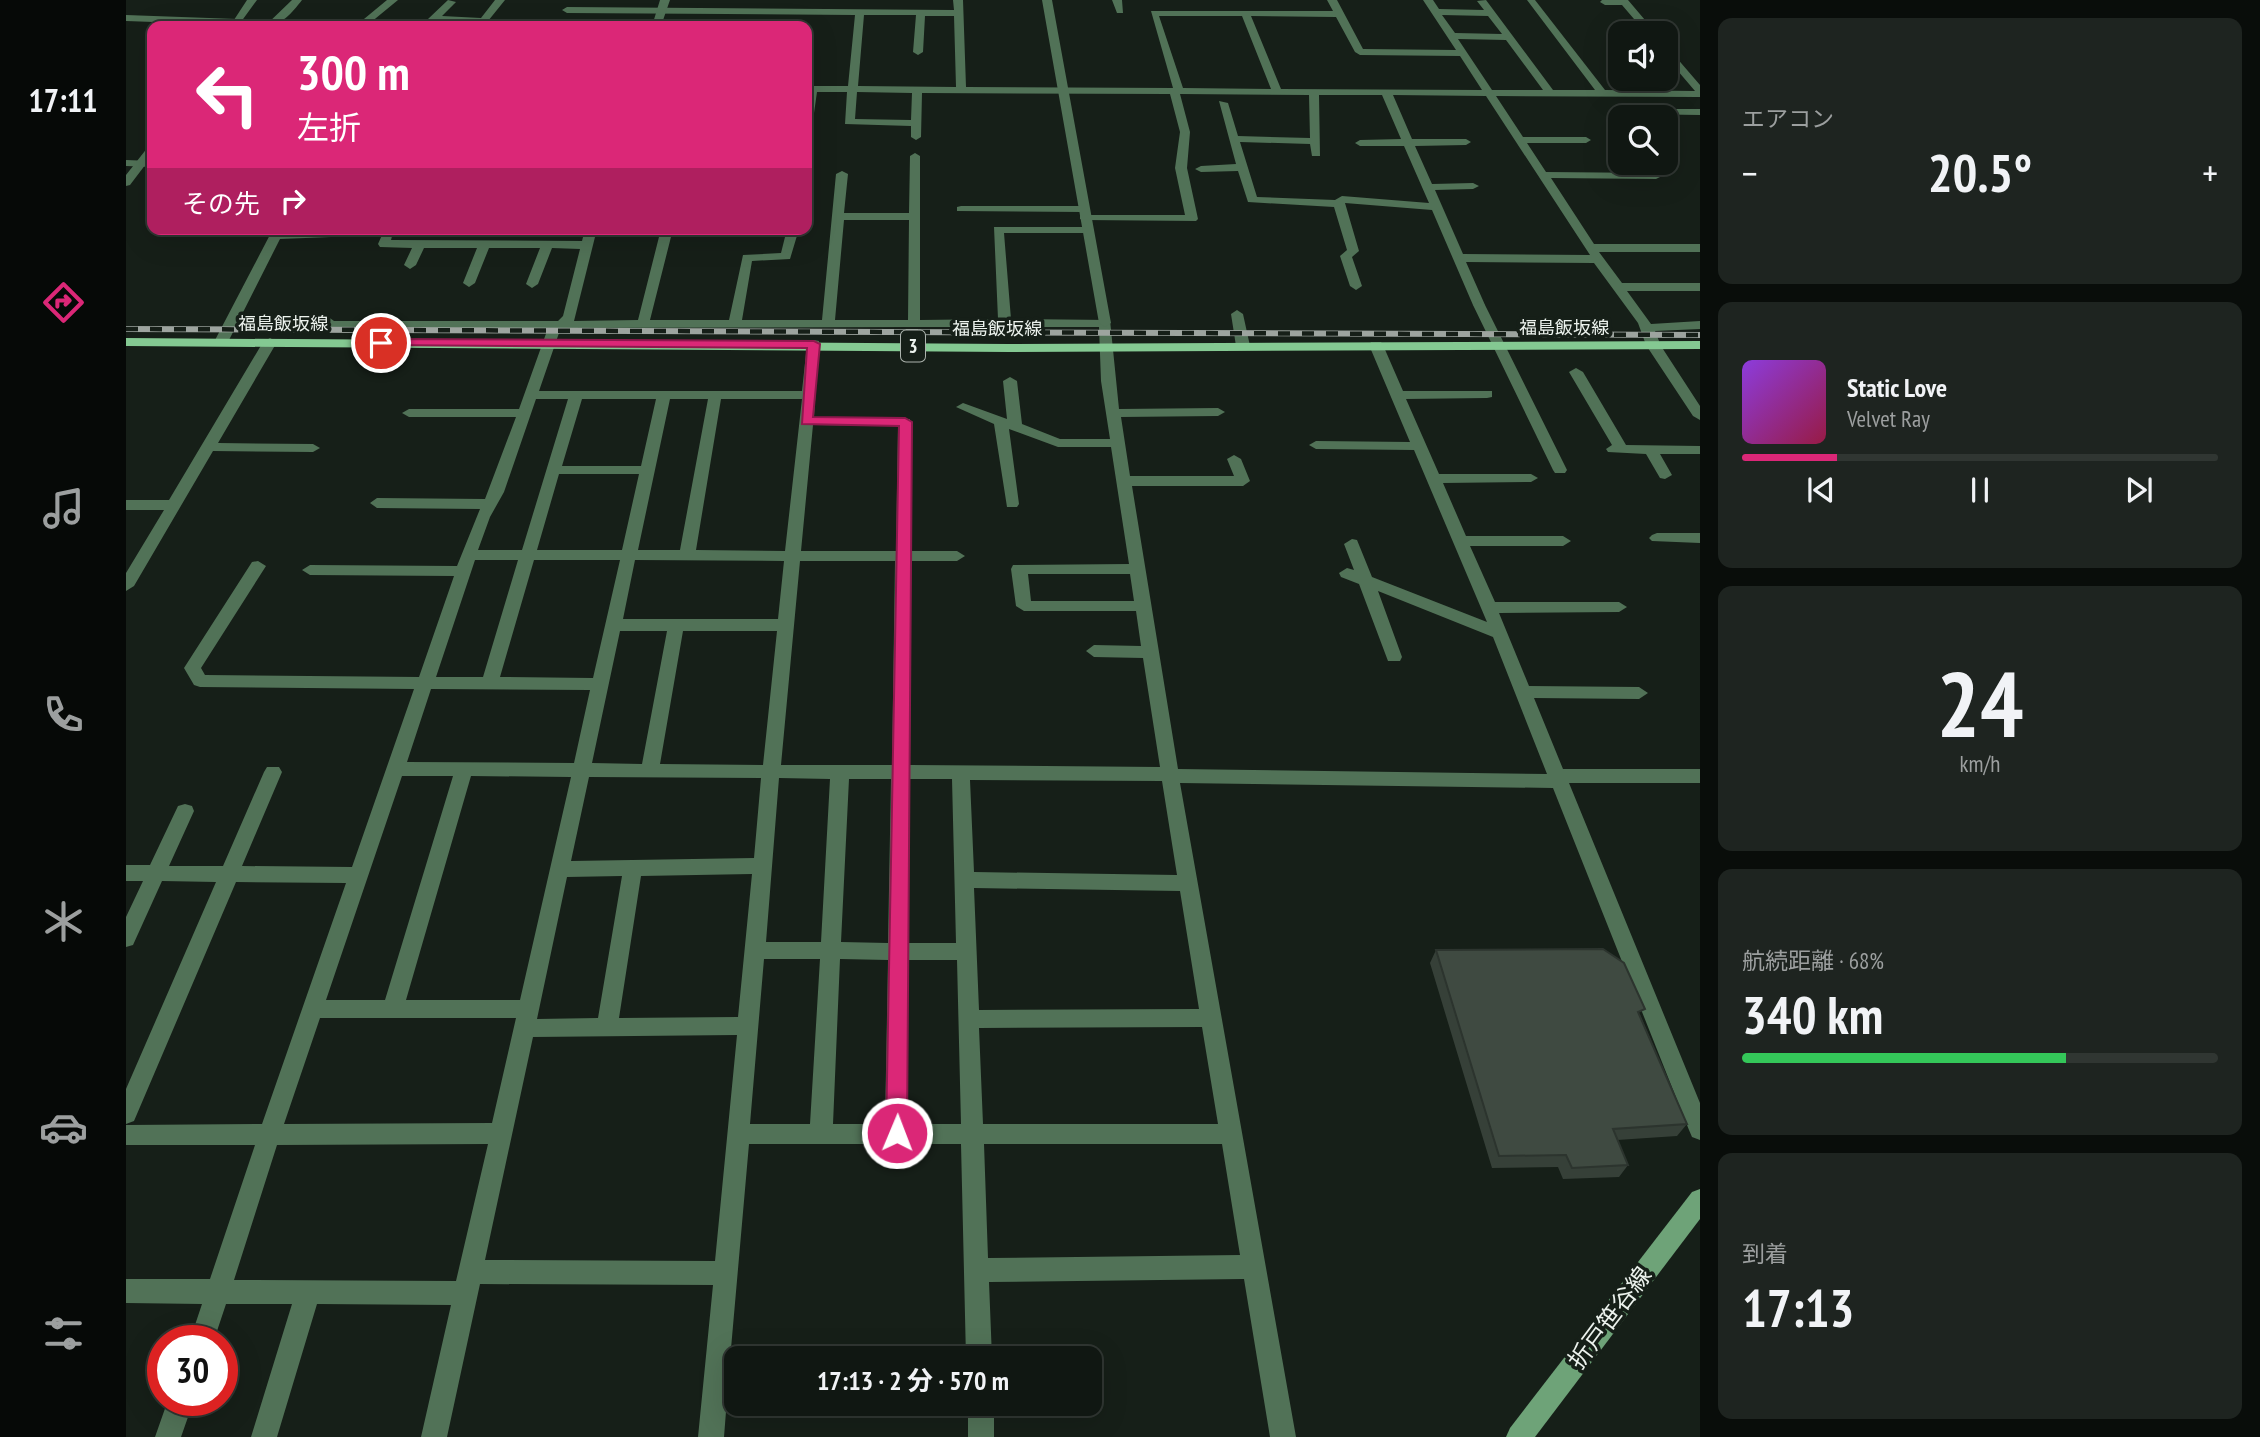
<!DOCTYPE html>
<html lang="ja">
<meta charset="utf-8">
<style>
body{margin:0;font-family:"PT Sans Narrow","Noto Sans JP",sans-serif;background:#1e2420;color:#f1f3f6;height:100vh;display:flex;flex-direction:column;font-size:26px;white-space:nowrap}
*{box-sizing:border-box;margin:0}
p{font-size:23px;color:#9c9f9f}
.icon{flex:none;width:38px;height:38px;fill:none;stroke:currentColor;stroke-width:2;stroke-linecap:round;stroke-linejoin:round}
.map{position:relative;flex:1;overflow:hidden}
.details{display:flex;flex-direction:column;gap:18px;padding:18px;background:#090d0a;width:560px}
.details>*{flex:none}
.top-card{position:absolute;left:21px;top:21px;width:665px;height:214px;border-radius:14px;box-shadow:0 7px 28px #0002,0 0 0 2px #303632;background:#db2777;color:#fff;overflow:hidden}
.controls{position:absolute;left:1482px;top:21px;display:grid;gap:14px}
.controls a{display:grid;place-items:center;width:70px;height:70px;border-radius:14px;background:#101712;box-shadow:0 7px 28px #0002,0 0 0 2px #303632;font-size:35px}
.speed{position:absolute;left:21px;top:1325px;display:flex;gap:14px;font-size:35px;font-weight:700;text-align:center}
.speed>*{display:grid;place-content:center;width:91px;height:91px;border-radius:50%;background:#101712;box-shadow:0 7px 28px #0002,0 0 0 2px #303632;line-height:1}
.speed .limit{border:10px solid #d22;background:#fff;color:#111}
.pin{position:absolute;display:grid;place-items:center;width:60px;height:60px;color:#fff;margin:-30px;border:4px solid #fff;border-radius:50%;box-shadow:0 2px 7px #0007}
.me{position:absolute;width:77px;margin:-38px;rotate:1deg;stroke-linejoin:round;filter:drop-shadow(0 0 5px #0008)}
.turn{display:flex;align-items:center;gap:24px;height:147px;padding:0 35px;font-size:32px}
.turn .icon{width:91px;height:91px;stroke-width:2.5}
.turn b{display:block;font-size:49px;line-height:60px}
.then{display:flex;align-items:center;height:66px;padding:0 35px;background:#0003;gap:14px;font-size:26px}
.big{font-size:52px;font-weight:700;line-height:1.1}
.details .tile{flex:1;display:flex;flex-direction:column;justify-content:center;gap:10px;min-width:0;padding:0 24px;border-radius:14px;background:#1e2420}
.details .dial{align-items:center;gap:0}
.dial b{font-size:91px;line-height:1}
.song{display:flex;align-items:center;gap:21px}
.cover{width:84px;height:84px;border-radius:10px;background:linear-gradient(135deg,hsl(270 70% 55%),hsl(340 70% 35%))}
.played{height:7px;border-radius:4px;background:linear-gradient(90deg,#db2777 20%,#303632 20%)}
.keys{display:flex;justify-content:space-around;direction:ltr}
.heat{display:flex;justify-content:space-between;align-items:center;font-size:38px;direction:ltr}
.charge{height:10px;border-radius:5px;background:linear-gradient(90deg,#34c759 68%,#303632 0)}
.trip{position:absolute;left:598px;top:1346px;width:378px;height:70px;border-radius:14px;background:#101712;box-shadow:0 7px 28px #0002,0 0 0 2px #303632;font-weight:700;line-height:70px;text-align:center}
main{display:flex;flex:1;min-height:0}
.dock{display:flex;flex-direction:column;width:126px;justify-content:space-around;align-items:center;background:#060907;color:#9c9f9f}
.dock .icon{width:49px;height:49px}
.dock .current{color:#db2777}
.dock b{font-size:32px;color:#f1f3f6}
.map>svg:first-child{display:block}
</style>
<main>
<nav class="dock">
<b>17:11</b>
<svg class="icon current" aria-label="directions" viewBox="0 0 24 24"><path d="M12 3l9 9-9 9-9-9zM9 14v-3h6M13 9l2 2-2 2"/></svg>
<svg class="icon" aria-label="music" viewBox="0 0 24 24"><path d="M9 18V5l10-2v13"/><circle cx="6" cy="18" r="3"/><circle cx="16" cy="16" r="3"/></svg>
<svg class="icon" aria-label="phone" viewBox="0 0 24 24"><path d="M5 4h4l2 5-3 2q2 4 5 5l2-3 5 2v4C11 20 4 13 5 4z"/></svg>
<svg class="icon" aria-label="climate" viewBox="0 0 24 24"><path d="M12 3v18M4 7l16 10M4 17L20 7"/></svg>
<svg class="icon" aria-label="car" viewBox="0 0 24 24"><path d="M5 17H2v-5l4-1 3-4h7l3 4 3 1v5h-3M9 17h6M6 11h13"/><circle cx="7" cy="17" r="2"/><circle cx="17" cy="17" r="2"/></svg>
<svg class="icon" aria-label="filters" viewBox="0 0 24 24"><path d="M4 7h16M4 17h16"/><circle cx="9" cy="7" r="2"/><circle cx="15" cy="17" r="2"/></svg>
</nav>
<div class="map">
<svg width="1574" height="1437" viewBox="0 0 1574 1437">
<rect width="100%" height="100%" fill="#161f18"/>
<g fill="none" stroke-linecap="round" stroke-linejoin="round">
<path fill="#517257" fill-rule="evenodd" d="M166,0H176C166,13 155,26 139,26Z
M261,0H272L244,23H238V19Z
M322,0L330,2L316,16L355,18L369,0H379L358,26L310,21L302,23V19Z
M827,0H837L840,87L1047,88L1025,11H1207L1201,0H1211L1237,49L1330,50L1297,0H1307L1313,9L1358,10L1351,1L1360,0L1427,90H1469L1401,0H1409L1479,90L1569,91L1540,57V48L1543,49L1574,85V97L1370,96L1397,137H1460L1465,140L1460,143H1401L1420,172L1530,173L1536,176L1530,179L1425,178L1468,244H1574V252H1473L1496,283H1574V291H1501L1525,324L1574,321V329L1529,331L1535,346L1574,406V420L1567,416L1520,345L1512,323L1468,263L1340,262L1359,305L1353,309L1347,305L1306,210L1219,203L1233,251L1226,257L1236,286L1230,290L1224,286L1214,256L1221,250L1208,207L1122,202L1112,171L1075,172L1069,169L1075,166L1110,164L1093,101L1102,103L1112,136L1184,138L1183,95L1054,94L1064,132L1061,168L1072,219L1070,221L958,220L954,219V215H1059L1049,168L1054,132L1044,94L796,93L795,137L790,140L785,137V126L719,124L721,92H691L686,127L681,130V86H722L729,15L441,13L436,10L441,7L828,10ZM738,15H790L787,52L792,55L797,52L799,16H828L830,87L732,86ZM1316,15L1362,16L1376,34L1329,33ZM1033,16H1116L1145,89L1057,88ZM1125,16L1210,17L1229,52L1234,55L1334,56L1356,90L1155,89ZM1332,39L1380,40L1417,90H1366ZM731,92L786,93L785,120L729,119ZM1193,95H1256L1275,139L1234,140L1229,143L1234,146H1278L1303,203L1216,196L1209,200L1131,197L1114,142L1184,144L1186,156H1194ZM1267,95L1360,96L1464,255L1337,254L1309,190L1347,189L1353,186L1347,183L1306,184L1289,146L1340,145L1345,142L1340,139H1286Z
M986,0H996L997,13H991Z
M1476,0H1502L1530,33H1520L1496,5H1479L1474,2Z
M0,15L111,19L116,22L111,25L0,21Z
M1509,109H1574V115L1505,114L1504,112Z
M789,153L794,156V320L872,319L868,227H964L966,229L960,233H878L885,319L984,320L993,409L1092,408L1099,412L1092,416L995,417L1004,476H1108L1101,459L1108,455L1115,459L1124,481L1117,486H1006L1052,769L1421,774L1367,637L1252,591L1276,657L1274,661H1262L1233,584L1215,577L1213,573L1221,568L1228,570L1218,544L1226,539L1231,540L1246,577L1361,622L1288,450L1190,449L1183,445L1190,441L1284,442L1243,345L1245,342H1255L1257,345L1277,391H1366V397L1361,398L1280,399L1313,474H1405L1412,478L1405,482L1317,483L1340,536H1437L1445,541L1437,546H1344L1369,602H1493L1501,607L1493,612L1373,613L1403,686L1513,687L1522,693L1513,699L1408,698L1437,769H1574V783H1443L1574,1103V1140L1566,1137L1563,1130L1427,788L1054,783L1170,1437H1144L1118,1279L863,1282L866,1358H840L835,1144H623L604,1360H611V1386H602L598,1437H572L587,1285L354,1284L321,1437H295L325,1305L191,1304L151,1437H125L166,1304H100L88,1340H64L76,1304L0,1303V1279H84L129,1145H0V1125L136,1124L220,883L110,882L8,1121L0,1124V1089L90,882L36,881L7,945L0,947V917L17,881H0V865H24L52,806L59,804L66,806L68,811L43,866H97L138,772L141,767H153L156,772L116,866L226,867L288,689L74,687L68,685L58,668L126,562L132,561L140,566L75,668L79,675L293,677L328,576L184,575L176,570L184,565L331,566L354,509L251,508L244,503L251,498L359,499L390,417H283L276,413L283,409H393L422,328L204,329L199,328L191,317L197,313L208,321H432L437,316L454,249L426,248L412,284L406,288L400,284L414,248H363L349,283L343,287L337,283L351,248H298L290,265L284,269L278,265L286,248L254,247L252,244L256,235L154,239L102,342L95,346L88,342L147,229H159L157,232L268,229L265,240L456,241L459,229H471L448,321L512,320L535,229H547L524,320H603L617,255L655,253L661,229H673L664,259L626,261L616,320H696L710,174L716,171L722,174L718,213H783L784,156ZM718,220H783L782,320H709ZM783,327H973L975,381L984,439H934L896,424L891,381L884,377L877,381L881,419L837,403L830,407L868,424L881,507H891L893,504L883,429L932,447H985L1003,564L887,565L885,569L890,606L898,611H1010L1015,646L968,645L960,651L968,657L1017,658L1034,767L784,765L785,561H831L839,556L831,551H785L784,419L688,417L693,341L688,340L681,344L676,391H413L433,333L438,328ZM410,399H442L396,550H352L364,517L378,492ZM456,399H530L515,466H436ZM544,399H582L554,550H512ZM595,399H676L659,551L570,550ZM687,425L772,426L770,551H675ZM433,474H513L496,550H411ZM349,560H392L357,677H310ZM408,560H494L467,678L374,677ZM509,560L658,561L652,619H497ZM674,561H769L766,765H655ZM902,574H1004L1008,601H905ZM494,631H541L516,764L466,763ZM557,631H651L637,765L534,764ZM305,689L464,690L448,763L281,762ZM276,776H327L259,1000H200ZM345,776L445,777L394,1000H280ZM463,777L635,778L628,858L445,861ZM653,778L704,779L695,942H640ZM723,779H765L762,943L715,942ZM784,779H826L830,943H782ZM844,780L1036,781L1051,875L848,872ZM626,874L612,1017L493,1018L515,876ZM496,876L472,1018L411,1019L441,877ZM848,888L1054,891L1073,1009L853,1010ZM638,959H694L684,1124H624ZM714,959L762,960L759,1124H707ZM782,960H831L835,1124H781ZM194,1018H390L366,1123L158,1124ZM1076,1027L1092,1124H857L853,1028ZM611,1035L589,1261L359,1260L407,1037ZM362,1144L330,1281L108,1280L151,1145ZM858,1144H1096L1114,1255L862,1258Z
M0,160L26,161V167L0,166Z
M835,206H957L963,209L957,212L831,211V207Z
M1111,310L1117,314L1124,346L1117,350L1110,346L1105,314Z
M144,338L151,342L92,443L187,444L194,448L187,452L87,451L8,586L0,591V573L38,510H0V500H43L137,342Z
M1450,368L1457,372L1500,445L1574,446V454H1534L1546,475L1539,479L1534,478L1520,454L1482,452L1480,449L1486,445L1443,372Z
M1531,533H1574V543L1526,541L1523,538L1526,535Z
M42,1400H68L55,1437H29Z
M842,1404H868V1437H842Z"/>
<path fill="#517257" fill-rule="evenodd" d="M121,0H131L112,26H104Z
M534,0H544L535,26H526Z
M916,0H926L985,323L979,327L973,323Z
M26,146V156L4,185L0,186V175L22,147Z
M1353,301L1359,305L1441,470L1439,473H1429L1427,470L1347,305Z"/>
<path fill="#6ea378" fill-rule="evenodd" d="M1574,1189V1219L1409,1437H1380L1384,1428L1566,1192Z"/>
<path fill="#84c992" fill-rule="evenodd" d="M0,338L882,344L1574,341V349L882,352L0,346Z"/>
<defs>
<path id="rail" d="M0,329L1574,335"/>
</defs>
<use href="#rail" stroke="#9da49f" stroke-width="6"/>
<use href="#rail" stroke="#161f18" stroke-width="4.5" stroke-dasharray="12" stroke-linecap="butt"/>
</g>
<path fill="#364038" d="M1310,950L1514,1015L1561,1124L1551,1136L1491,1140L1502,1165L1493,1177L1437,1179L1432,1167L1366,1168L1304,963Z"/>
<path fill="#3f4a41" stroke="#2c342e" stroke-width="2" d="M1477,949L1498,963L1519,1009L1512,1012L1561,1124L1487,1129L1502,1165L1446,1168L1440,1155L1373,1156L1310,950Z"/>
<path fill="#db2777" stroke="#8e194d" stroke-width="2" d="M255,339L688,341L694,344L687,417L779,418L786,422L781,1133L778,1140L771,1143L763,1140L760,1133L773,426L676,424L681,348L251,345V340Z"/>
<g text-anchor="middle" stroke-width="7" stroke-linejoin="round" paint-order="stroke">
<g font-size="18" fill="#ecf2ed" stroke="#161f18">
<text x="157" y="330">福島飯坂線</text>
<text x="1438" y="334">福島飯坂線</text>
<text x="871" y="335">福島飯坂線</text>
</g>
<rect fill="#161f18" stroke="#acb3ad" stroke-width="2" x="775" y="330.5" width="24" height="31" rx="5"/>
<g font-size="19" font-weight="bold" fill="#ecf2ed">
<text x="787" y="353">3</text>
</g>
<g font-size="24" fill="#ecf2ed" stroke="#161f18">
<text transform="translate(1484 1318) rotate(-53)" y="8">折戸笹谷線</text>
</g>
</g>
</svg>
<div class="controls">
<a><svg class="icon" aria-label="sound" viewBox="0 0 24 24"><path d="M4 9h4l5-4v14l-5-4H4zM17 9q2 3 0 6"/></svg></a>
<a><svg class="icon" aria-label="search" viewBox="0 0 24 24"><circle cx="10" cy="10" r="6"/><path d="M15 15l6 6"/></svg></a>
</div>
<div class="speed"><div class="limit">30</div></div>
<div class="pin" style="left:255px;top:343px;background:#d93025"><svg class="icon" aria-label="arrive" viewBox="0 0 24 24"><path d="M6 21V4h12l-3 4 3 4H6"/></svg></div>
<svg class="me" style="left:771px;top:1133px" viewBox="-20 -20 40 40"><circle r="17" fill="#db2777" stroke="#fff" stroke-width="3"/><path d="M0-11L8 9 0 5-8 9z" fill="#fff"/></svg>
<div class="trip">17:13 · 2 分 · 570 m</div>
<div class="top-card">
<div class="turn"><svg class="icon" aria-label="left" viewBox="0 0 24 24"><path d="M17 20v-9H6M10 6l-5 5 5 5"/></svg><div><b>300 m</b>左折</div></div>
<div class="then">その先<svg class="icon" aria-label="right" viewBox="0 0 24 24"><path d="M7 20v-9h11M14 6l5 5-5 5"/></svg></div>
</div>
</div>
<section class="details">
<div class="tile"><p>エアコン</p>
<div class="heat"><a>−</a><b class="big">20.5°</b><a>+</a></div>
</div>
<div class="tile">
<div class="song"><i class="cover"></i><div><b>Static Love</b><p>Velvet Ray</p></div></div>
<div class="played"></div>
<div class="keys"><svg class="icon" aria-label="previous" viewBox="0 0 24 24"><path d="M18 5L8 12l10 7zM5 5v14"/></svg><svg class="icon" aria-label="pause" viewBox="0 0 24 24"><path d="M8 5v14M16 5v14"/></svg><svg class="icon" aria-label="next" viewBox="0 0 24 24"><path d="M6 5l10 7-10 7zM19 5v14"/></svg></div>
</div>
<div class="tile dial"><b>24</b><p>km/h</p></div>
<div class="tile"><p>航続距離 · 68%</p><b class="big">340 km</b><div class="charge"></div></div>
<div class="tile"><p>到着</p><b class="big">17:13</b></div>
</section>
</main>
